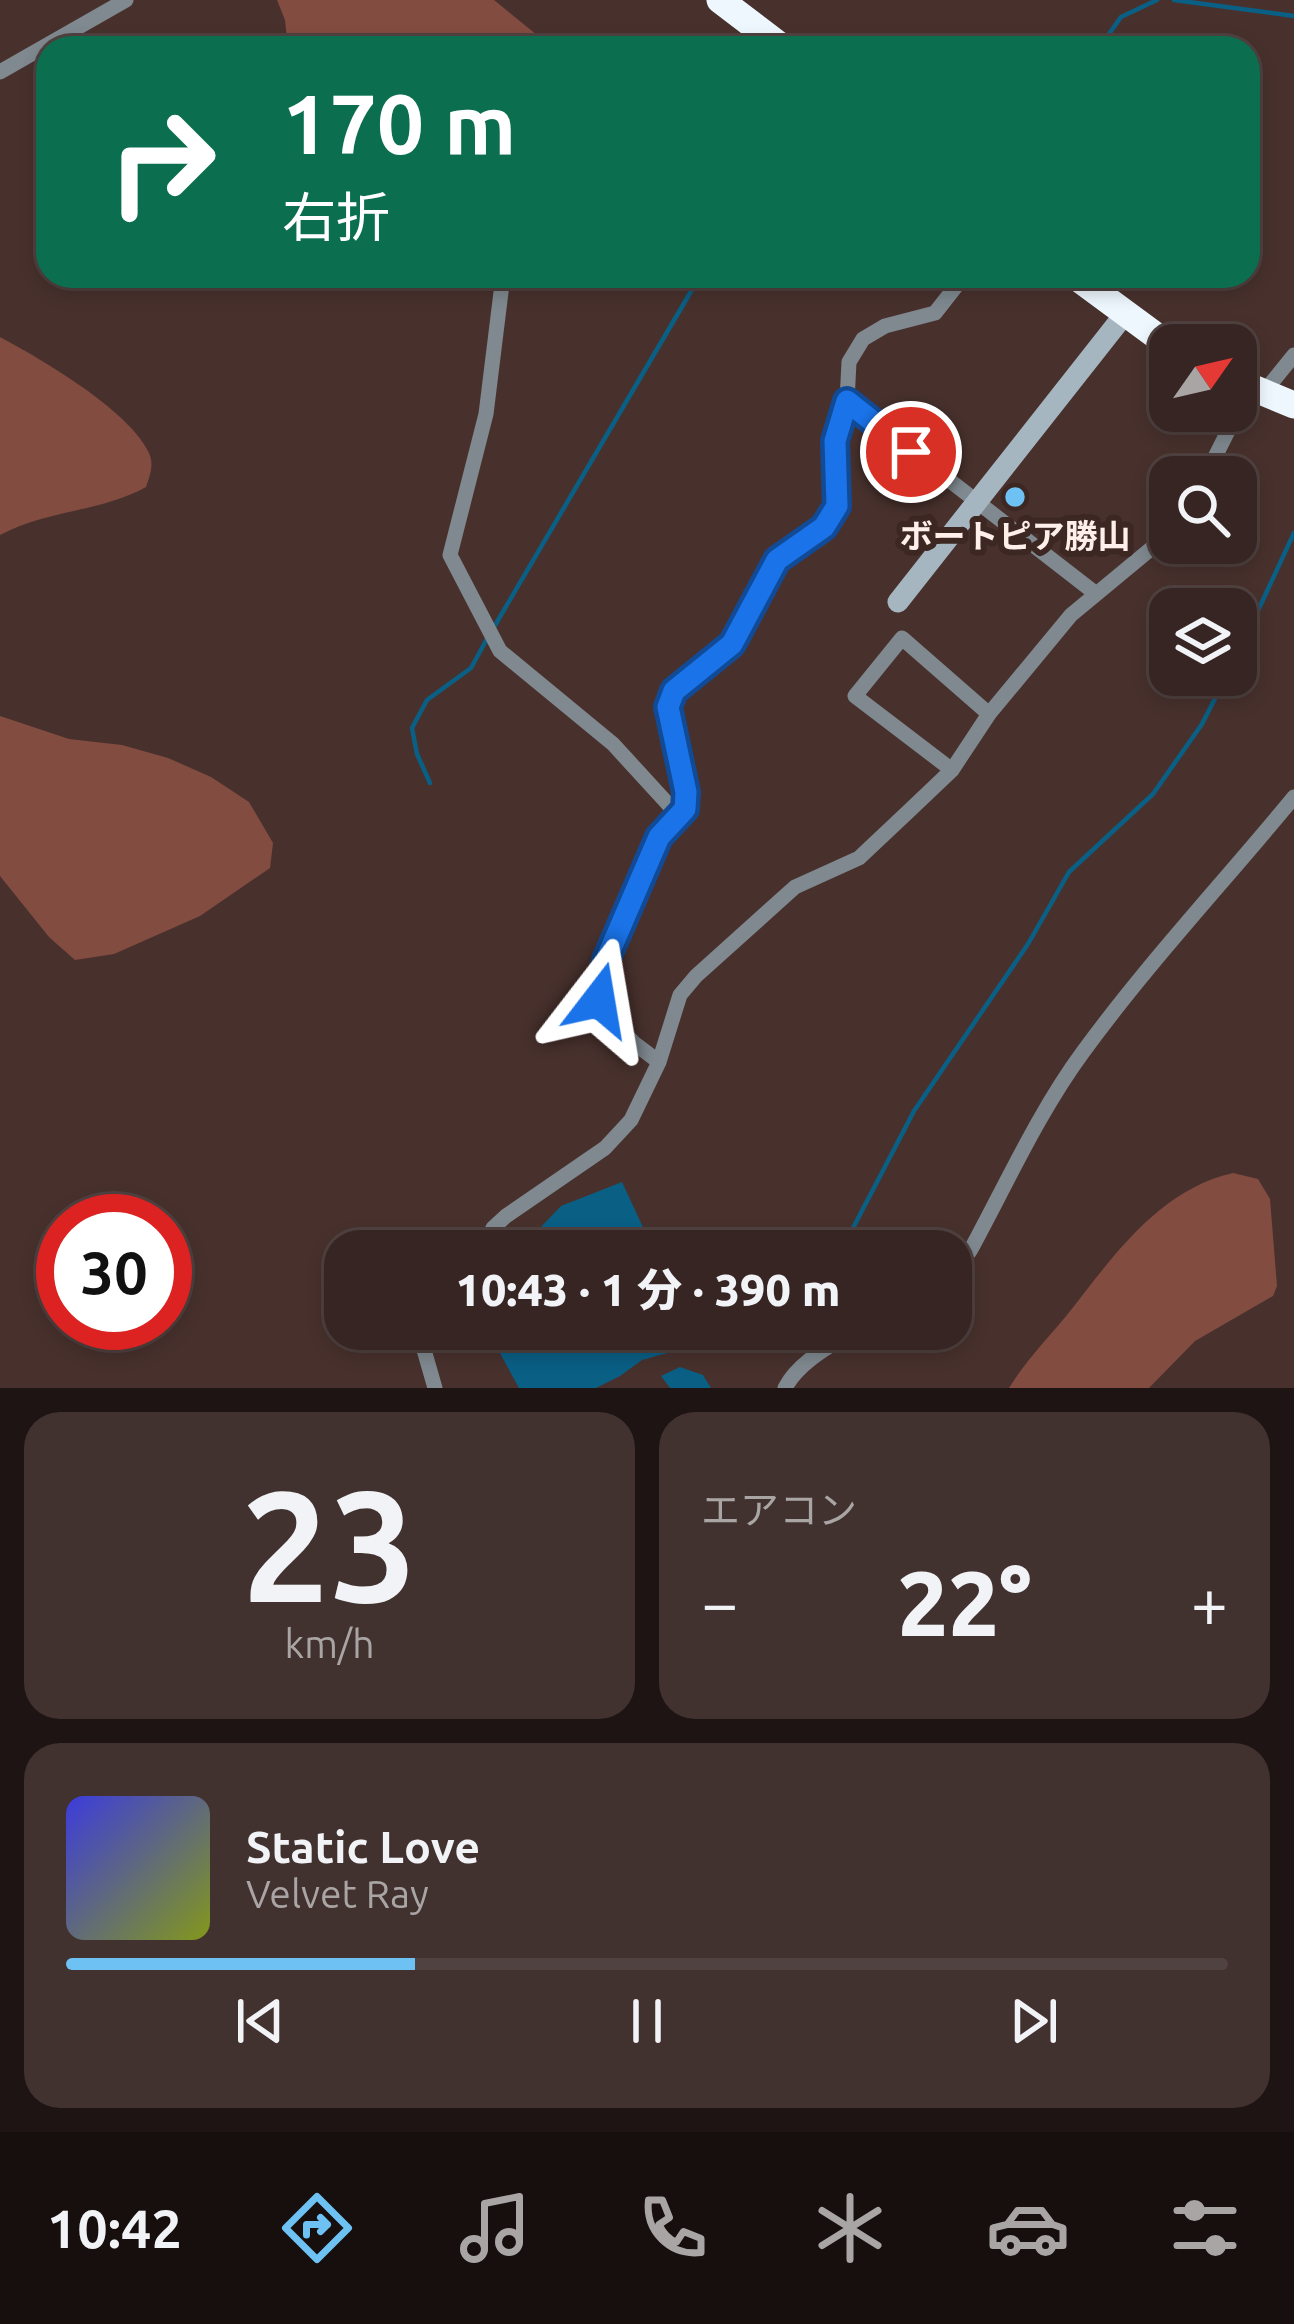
<!DOCTYPE html>
<html lang="ja">
<meta charset="utf-8">
<style>
body{margin:0;font-family:Ubuntu,"Noto Sans JP",sans-serif;background:#41312f;color:#f1f3f6;height:100vh;display:flex;flex-direction:column;font-size:45px;white-space:nowrap}
*{box-sizing:border-box;margin:0}
p{font-size:39px;color:#aaa5a5}
.icon{flex:none;width:66px;height:66px;fill:none;stroke:currentColor;stroke-width:2;stroke-linecap:round;stroke-linejoin:round}
.map{position:relative;height:1388px;overflow:hidden}
.sheet{display:flex;flex-direction:column;gap:24px;padding:24px;background:#1e1413;flex:1}
.sheet>*{flex:none}
.top-card{position:absolute;left:36px;top:36px;width:1224px;height:252px;border-radius:36px;box-shadow:0 6px 18px #0003,0 0 0 3px #504240;background:#0b6e4f;color:#fff;overflow:hidden}
.needle{width:78px;rotate:56deg}
.controls{position:absolute;left:1149px;top:324px;display:grid;gap:24px}
.controls a{display:grid;place-items:center;width:108px;height:108px;border-radius:24px;background:#362522;box-shadow:0 6px 18px #0003,0 0 0 3px #504240;font-size:60px}
.speed{position:absolute;left:36px;top:1194px;display:flex;gap:24px;font-size:60px;font-weight:700;text-align:center}
.speed>*{display:grid;place-content:center;width:156px;height:156px;border-radius:50%;background:#362522;box-shadow:0 6px 18px #0003,0 0 0 3px #504240;line-height:1}
.speed .limit{border:18px solid #d22;background:#fff;color:#111}
.pin{position:absolute;display:grid;place-items:center;width:102px;height:102px;color:#fff;margin:-51px;border:6px solid #fff;border-radius:50%;box-shadow:0 3px 12px #0007}
.me{position:absolute;width:132px;margin:-66px;rotate:14deg;stroke-linejoin:round;filter:drop-shadow(0 0 9px #0008)}
.turn{display:flex;align-items:center;gap:42px;height:252px;padding:0 48px;font-size:54px}
.turn .icon{width:156px;height:156px;stroke-width:2.5}
.turn b{display:block;font-size:84px;line-height:102px}
.big{font-size:90px;font-weight:800;line-height:1.1}
.sheet .widget{flex:1;display:flex;flex-direction:column;justify-content:center;gap:18px;min-width:0;padding:0 42px;border-radius:36px;background:#41312f}
.sheet .dial{align-items:center;gap:0}
.dial b{font-size:156px;line-height:1}
.song{display:flex;align-items:center;gap:36px}
.cover{width:144px;height:144px;border-radius:18px;background:linear-gradient(135deg,hsl(240 70% 55%),hsl(70 70% 35%))}
.played{height:12px;border-radius:6px;background:linear-gradient(90deg,#6ec2f3 30%,#504240 30%)}
.keys{display:flex;justify-content:space-around;direction:ltr}
.heat{display:flex;justify-content:space-between;align-items:center;font-size:66px;direction:ltr}
.sheet .tiles{flex:1;display:grid;gap:24px;grid-template-columns:1fr 1fr}
.widget:last-child{grid-column:span 2}
.trip{position:absolute;left:324px;top:1230px;width:648px;height:120px;border-radius:36px;background:#362522;box-shadow:0 6px 18px #0003,0 0 0 3px #504240;font-weight:800;line-height:120px;text-align:center}
.tab-bar{display:flex;height:192px;justify-content:space-around;align-items:center;background:#160f0e;color:#aaa5a5}
.tab-bar .icon{width:84px;height:84px}
.tab-bar .on{color:#6ec2f3}
.tab-bar b{font-size:54px;color:#f1f3f6}
.map>svg:first-child{display:block}
</style>
<div class="map">
<svg width="1294" height="1388" viewBox="0 0 1294 1388">
<rect width="100%" height="100%" fill="#48312d"/>
<path fill="#834c41" d="M277,0H494L553,48H288L285,20Z
M0,337C41,359 127,409 148,451C155,464 150,475 146,487C101,512 47,510 0,535Z
M0,716L69,739L122,745L168,758L211,777L249,802L273,843L270,868L200,916L114,954L75,960L49,937L0,876Z
M1233,1173L1258,1179L1270,1199L1277,1286L1273,1296L1195,1341L1149,1388H1009C1025,1362 1047,1339 1067,1315C1112,1258 1158,1190 1233,1173Z"/>
<path fill="#0a5f85" d="M622,1182L654,1251H518L561,1206Z
M493,1329H685L620,1376L596,1388H519L491,1337Z
M680,1367L703,1375L711,1388H670L661,1376Z"/>
<g fill="none" stroke-linecap="round" stroke-linejoin="round">
<path stroke="#0a5f85" stroke-width="4.5" d="M1174,0L1294,16
M1099,48L1121,17L1157,0
M494,627L700,276
M1236,658L1294,533
M430,783L417,754L412,728L427,700L471,668L488,637
M841,1251L914,1111L1028,944L1069,872L1153,794L1202,724L1227,675
M645,1357C687,1343 730,1341 772,1329"/>
<path stroke="#7f898f" stroke-width="15" d="M0,72L126,0
M503,276L486,414L450,555L500,651L613,744L678,815
M1264,392L1294,355
M847,401L1095,593
M1205,477L1250,387
M952,770L855,696L902,638L989,714
M659,1062L634,1043L603,1011L599,1000L606,960L659,837L685,809L686,792L668,707L674,691L732,644L777,560L824,527L837,506L835,441L847,401L849,362L863,339L885,326L935,313L964,276
M483,1251L493,1228L506,1216L605,1148L631,1120L659,1062L680,995L696,976L795,887L859,858L911,809L952,770L989,714L1071,615L1170,533
M951,1271L970,1251C1006,1185 1038,1113 1083,1052C1148,963 1224,882 1294,797
M418,1329L435,1388
M785,1388C799,1361 832,1345 857,1329"/>
<path stroke="#a6b6c1" stroke-width="21" d="M898,602L1124,315"/>
<path stroke="#edf7fd" stroke-width="27" d="M720,0L783,48
M1075,276L1170,346
M1236,381L1294,405"/>
</g>
<g fill="none" stroke-linecap="round" stroke-linejoin="round">
<defs>
<path id="route" d="M599,1000L606,960L659,837L685,809L686,792L668,707L674,691L732,644L777,560L824,527L837,506L835,441L847,401L911,452"/>
</defs>
<use href="#route" stroke="#114b97" stroke-width="30"/>
<use href="#route" stroke="#1a73e8" stroke-width="21"/>
</g>
<circle fill="#6ec2f3" stroke="#3d2723" stroke-width="4.5" cx="1015" cy="497" r="12"/>
<g text-anchor="middle" stroke-width="12" stroke-linejoin="round" paint-order="stroke">
<g font-size="33" font-weight="bold" fill="#feefeb" stroke="#3d2723">
<text x="1015" y="548">ボートピア勝山</text>
</g>
</g>
</svg>
<div class="controls">
<a><svg class="needle" viewBox="-14 -14 28 28"><path d="M0-13l5 13h-10z" fill="#e53935"/><path d="M0 13l5-13h-10z" fill="#aaa5a5"/></svg></a>
<a><svg class="icon" aria-label="search" viewBox="0 0 24 24"><circle cx="10" cy="10" r="6"/><path d="M15 15l6 6"/></svg></a>
<a><svg class="icon" aria-label="layers" viewBox="0 0 24 24"><path d="M12 4l9 5-9 5-9-5zM3 14l9 5 9-5"/></svg></a>
</div>
<div class="speed"><div class="limit">30</div></div>
<div class="pin" style="left:911px;top:452px;background:#d93025"><svg class="icon" aria-label="arrive" viewBox="0 0 24 24"><path d="M6 21V4h12l-3 4 3 4H6"/></svg></div>
<svg class="me" style="left:599px;top:1000px" viewBox="-20 -20 40 40"><path d="M0-17L14 15 0 8-14 15z" fill="#1a73e8" stroke="#fff" stroke-width="4"/></svg>
<div class="trip">10:43 · 1 分 · 390 m</div>
<div class="top-card">
<div class="turn"><svg class="icon" aria-label="right" viewBox="0 0 24 24"><path d="M7 20v-9h11M14 6l5 5-5 5"/></svg><div><b>170 m</b>右折</div></div>
</div>
</div>
<section class="sheet">
<div class="tiles">
<div class="widget dial"><b>23</b><p>km/h</p></div>
<div class="widget"><p>エアコン</p>
<div class="heat"><a>−</a><b class="big">22°</b><a>+</a></div>
</div>
<div class="widget">
<div class="song"><i class="cover"></i><div><b>Static Love</b><p>Velvet Ray</p></div></div>
<div class="played"></div>
<div class="keys"><svg class="icon" aria-label="previous" viewBox="0 0 24 24"><path d="M18 5L8 12l10 7zM5 5v14"/></svg><svg class="icon" aria-label="pause" viewBox="0 0 24 24"><path d="M8 5v14M16 5v14"/></svg><svg class="icon" aria-label="next" viewBox="0 0 24 24"><path d="M6 5l10 7-10 7zM19 5v14"/></svg></div>
</div>
</div>
</section>
<nav class="tab-bar">
<b>10:42</b>
<svg class="icon on" aria-label="directions" viewBox="0 0 24 24"><path d="M12 3l9 9-9 9-9-9zM9 14v-3h6M13 9l2 2-2 2"/></svg>
<svg class="icon" aria-label="music" viewBox="0 0 24 24"><path d="M9 18V5l10-2v13"/><circle cx="6" cy="18" r="3"/><circle cx="16" cy="16" r="3"/></svg>
<svg class="icon" aria-label="phone" viewBox="0 0 24 24"><path d="M5 4h4l2 5-3 2q2 4 5 5l2-3 5 2v4C11 20 4 13 5 4z"/></svg>
<svg class="icon" aria-label="climate" viewBox="0 0 24 24"><path d="M12 3v18M4 7l16 10M4 17L20 7"/></svg>
<svg class="icon" aria-label="car" viewBox="0 0 24 24"><path d="M5 17H2v-5l4-1 3-4h7l3 4 3 1v5h-3M9 17h6M6 11h13"/><circle cx="7" cy="17" r="2"/><circle cx="17" cy="17" r="2"/></svg>
<svg class="icon" aria-label="filters" viewBox="0 0 24 24"><path d="M4 7h16M4 17h16"/><circle cx="9" cy="7" r="2"/><circle cx="15" cy="17" r="2"/></svg>
</nav>
